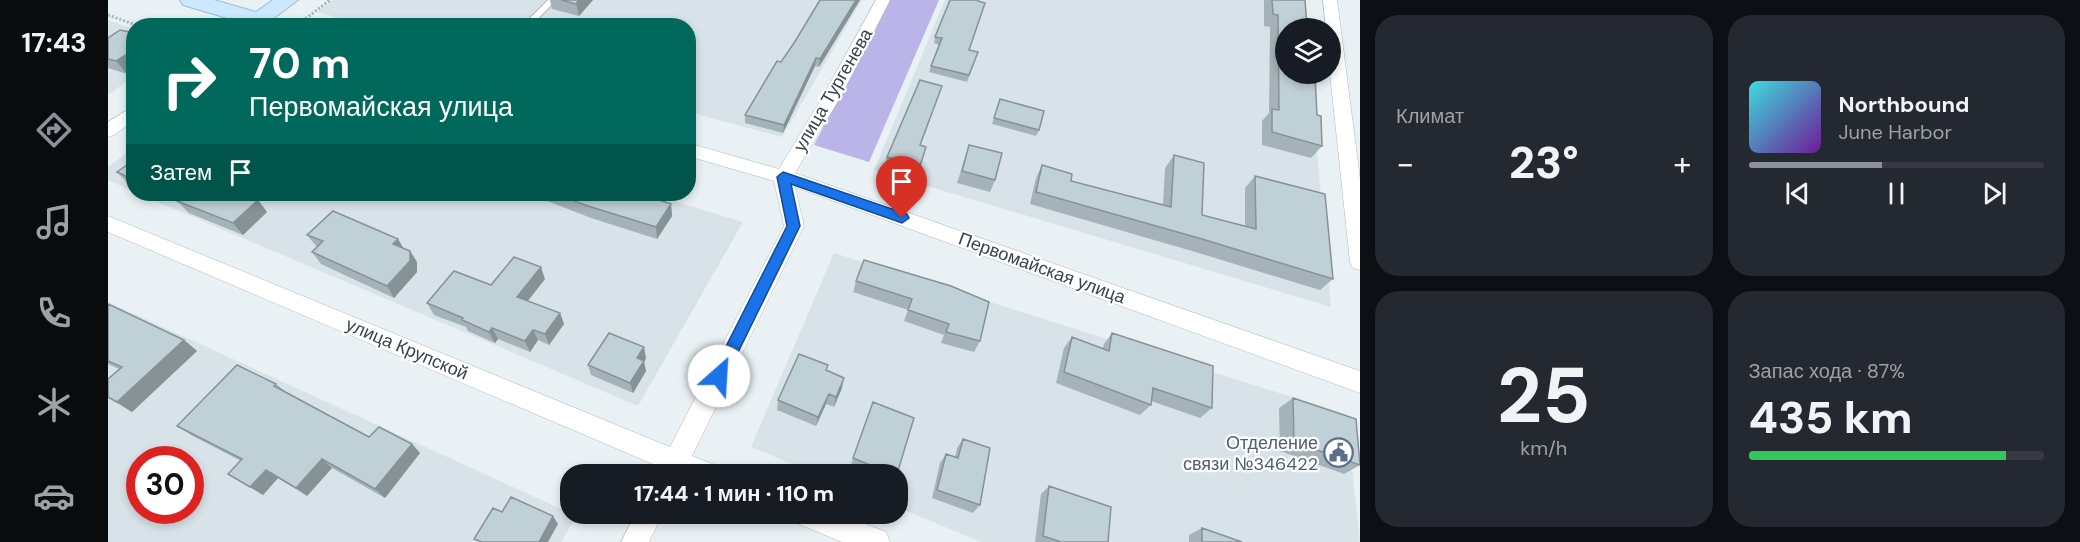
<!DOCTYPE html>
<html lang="ru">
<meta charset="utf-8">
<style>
body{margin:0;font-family:"DM Sans",sans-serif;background:#242831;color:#f1f3f6;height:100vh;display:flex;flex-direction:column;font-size:22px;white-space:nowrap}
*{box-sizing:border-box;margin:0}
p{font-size:20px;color:#9ea1a6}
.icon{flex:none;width:33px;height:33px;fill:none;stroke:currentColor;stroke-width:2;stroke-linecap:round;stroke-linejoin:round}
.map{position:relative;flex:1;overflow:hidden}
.sheet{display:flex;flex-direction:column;gap:15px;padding:15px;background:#0d0f14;width:720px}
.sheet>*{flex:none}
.top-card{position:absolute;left:18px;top:18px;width:570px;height:183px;border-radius:24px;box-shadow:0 3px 9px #0003;background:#00695c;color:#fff;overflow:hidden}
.tools{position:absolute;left:1167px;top:18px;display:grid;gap:12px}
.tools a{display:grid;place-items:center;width:66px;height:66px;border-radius:50%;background:#171b24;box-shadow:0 3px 9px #0003;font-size:30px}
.speed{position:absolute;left:18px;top:446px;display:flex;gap:12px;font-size:30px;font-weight:700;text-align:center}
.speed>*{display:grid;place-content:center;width:78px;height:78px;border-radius:50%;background:#171b24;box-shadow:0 3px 9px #0003;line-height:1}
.speed .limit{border:9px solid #d22;background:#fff;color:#111}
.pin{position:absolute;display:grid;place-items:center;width:51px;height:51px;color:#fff;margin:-62px -26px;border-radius:50% 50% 50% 0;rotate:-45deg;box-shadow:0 0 6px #0007}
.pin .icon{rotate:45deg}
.me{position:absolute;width:66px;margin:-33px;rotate:26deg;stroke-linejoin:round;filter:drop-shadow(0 0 4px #0008)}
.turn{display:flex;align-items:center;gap:21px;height:126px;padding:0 24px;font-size:27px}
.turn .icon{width:78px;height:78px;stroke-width:2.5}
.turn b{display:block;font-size:42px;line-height:51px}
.then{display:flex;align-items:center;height:57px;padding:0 24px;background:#0003;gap:12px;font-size:22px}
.big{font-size:45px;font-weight:800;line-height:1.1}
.sheet .card{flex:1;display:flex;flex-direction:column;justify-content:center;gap:9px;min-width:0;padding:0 21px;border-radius:24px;background:#242831}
.sheet .dial{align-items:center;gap:0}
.dial b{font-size:78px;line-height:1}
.song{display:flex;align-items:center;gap:18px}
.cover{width:72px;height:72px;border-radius:9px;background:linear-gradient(135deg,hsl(180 70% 55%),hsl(280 70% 35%))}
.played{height:6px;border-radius:3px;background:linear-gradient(90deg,#8c9099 45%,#363941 45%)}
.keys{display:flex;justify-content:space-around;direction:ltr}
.heat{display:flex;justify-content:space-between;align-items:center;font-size:33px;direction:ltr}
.charge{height:9px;border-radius:4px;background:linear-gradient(90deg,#34c759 87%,#363941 0)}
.sheet .tiles{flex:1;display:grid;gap:15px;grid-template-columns:repeat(2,1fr)}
.trip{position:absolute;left:452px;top:464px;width:348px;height:60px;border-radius:24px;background:#171b24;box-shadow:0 3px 9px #0003;font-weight:800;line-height:60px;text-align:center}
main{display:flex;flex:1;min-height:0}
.tabs{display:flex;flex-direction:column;width:108px;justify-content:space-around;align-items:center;background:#090b0e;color:#9ea1a6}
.tabs .icon{width:42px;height:42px}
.tabs .selected{color:#8c9099}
.tabs b{font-size:27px;color:#f1f3f6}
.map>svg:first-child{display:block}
</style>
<main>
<nav class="tabs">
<b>17:43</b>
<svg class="icon selected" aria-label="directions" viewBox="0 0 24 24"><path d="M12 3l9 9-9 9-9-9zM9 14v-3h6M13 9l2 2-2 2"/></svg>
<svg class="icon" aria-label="music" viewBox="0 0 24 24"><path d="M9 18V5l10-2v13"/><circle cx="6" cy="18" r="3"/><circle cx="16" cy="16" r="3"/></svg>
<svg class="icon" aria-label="phone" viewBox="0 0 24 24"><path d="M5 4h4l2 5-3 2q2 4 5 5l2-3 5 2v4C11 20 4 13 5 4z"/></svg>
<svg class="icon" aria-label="climate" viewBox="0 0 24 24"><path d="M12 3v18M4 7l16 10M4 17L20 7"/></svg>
<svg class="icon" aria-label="car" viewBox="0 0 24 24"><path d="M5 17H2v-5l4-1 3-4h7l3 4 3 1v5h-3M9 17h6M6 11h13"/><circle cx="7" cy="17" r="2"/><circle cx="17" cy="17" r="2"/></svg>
</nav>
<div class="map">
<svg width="1252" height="542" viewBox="0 0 1252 542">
<rect width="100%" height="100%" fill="#eaf1f5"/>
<path fill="#d8e3e9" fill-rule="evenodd" d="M225,0H754L674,137L581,112L580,26H260L209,12Z
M837,0H1196L1178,28V74H1202L1223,307L766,170Z
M0,20L26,29L25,77L0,95Z
M25,148V191L0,180V167Z
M31,194H543L635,222L530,406Z
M726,253L1238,414L1252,542H873L789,507V474H708L643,447Z
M0,302L462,513L469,515L453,542H0ZM32,459H82V510H32Z"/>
<path fill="#bab4e8" d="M782,0H831L761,162L706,145Z"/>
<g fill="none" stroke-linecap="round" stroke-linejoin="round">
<defs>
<path id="lane" d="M440,0H448L423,26H414Z"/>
<path id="street" d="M768,0H782L733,96L687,173L1252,371V393L687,187L696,226L584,456L607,465L611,474H550L552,467L0,232V216L562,447L676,226L666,181L580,156V143L671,169L715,96Z
M1215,0H1229L1252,179V270L1245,268L1242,262L1222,74V28H1218Z
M151,15L173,23L175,26H137L146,17Z
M26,106V121L6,135L0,137V122Z
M528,513H555L541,542H513Z
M682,513H729L778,532L782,542H734L686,522Z"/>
<path id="secondary" d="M72,0H106L148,12L165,0H190L155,26L143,25L75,5Z"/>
</defs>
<use href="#lane" stroke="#adbac1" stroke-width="2"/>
<use href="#street" stroke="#adbac1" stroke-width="1"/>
<use href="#secondary" stroke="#9abdd4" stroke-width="2"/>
<path stroke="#9eb7c2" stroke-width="3" stroke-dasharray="2 2" stroke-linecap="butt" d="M0,15L31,26
M188,26L222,0"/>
<use href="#lane" fill="#fff" fill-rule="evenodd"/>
<use href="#street" fill="#fff" fill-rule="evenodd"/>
<use href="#secondary" fill="#cbe8fe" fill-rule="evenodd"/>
</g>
<path fill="#a5b3b9" d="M442,0H485L471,16L444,9Z
M712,0H752L711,67L707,66L675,133L637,123V115L686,43Z
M842,0L861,50L870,52L859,82L821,72L831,45L826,43L827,37Z
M1156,0H1197L1209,115L1214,146L1203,158L1154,145V121L1161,113L1162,27L1156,26Z
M26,33V69L19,74L0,68V38Z
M832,92L812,146L818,147L810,172L777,163L779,157Z
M892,99L931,130L928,136L884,124Z
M26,132V144L19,136Z
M861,145L887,180L882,192L849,183Z
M1066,155L1094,215L1137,226V188L1147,176L1225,279L1212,290L1084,251L922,204L928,178L934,165L963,181L1055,205L1057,168Z
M26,160V186L21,184L9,172Z
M423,194H522L532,197L563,204L564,216L549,239L483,218L424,195Z
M150,200L159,212L135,235L81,213L69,201Z
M199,235L290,239L295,248L302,251L309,262V272L286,298L213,264L204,252L209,247Z
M756,260L872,341L866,352L833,343L836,335L796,321L800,310L745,292L748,281Z
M437,279L420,301L452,313L456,324L441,345L430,340L422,352L390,339L387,343L360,331L358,327L326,315L319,303L383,285Z
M0,304L76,340L89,351L24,412L0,398V379L11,369L0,364Z
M1004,333L1104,408L1092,418L1043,401V405L1032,415L948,383L956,348L964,337L995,348L996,344Z
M538,358L536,362L538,371L525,393L483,375L480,365Z
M719,371L734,388L726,407L718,404L708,426L669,410L670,400Z
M168,384L177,391L261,437L304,444L312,453L277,498L224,468L199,496L170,478L155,495L120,474L133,461L83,435L69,426Z
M1185,398L1252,465L1236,474L1172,451L1171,408Z
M765,402L789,474H758L742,467Z
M855,439L872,505L865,513L824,498L832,463L838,454L847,457L849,448Z
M941,486L1000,542H927L933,494Z
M1094,528L1134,542H1081V535Z"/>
<path fill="#869296" d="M471,0H485L471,16L468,4Z
M748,0H752L711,67L712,59Z
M26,50V69L19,74L8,61Z
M708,58L707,66L675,133L676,125Z
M150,200L159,212L135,235L125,223Z
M563,204L564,216L549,239L548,227Z
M290,239L297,251L285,244Z
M302,251L309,262V272L286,298L279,286Z
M433,267L437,279L414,308L409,297Z
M452,313L456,324L441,345L437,334Z
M384,328L390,339L387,343L381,332Z
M425,330L430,340L422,352L417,341Z
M76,340L89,351L24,412L9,402Z
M536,347L538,358L536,362L538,371L525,393L522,383L529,358Z
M736,378L734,388L726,407L728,397Z
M721,394L718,404L708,426L710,417Z
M304,444L312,453L277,498L267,489Z
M214,459L224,468L199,496L188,488Z
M158,470L170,478L155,495L142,487Z
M445,516L450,524L440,542H431Z"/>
<path fill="#c0d0d7" stroke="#869296" stroke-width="1.5" d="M453,0H471L468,4Z
M712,0H748L712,59L708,58L676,125L637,115L669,61L673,62L686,43Z
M842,0H870V1L877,3L861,50L870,52L861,75L823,66L834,38L827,37Z
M1164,0H1197L1199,28H1178V74H1207L1209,115L1213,116L1214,146L1164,132V109L1171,110L1170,15L1165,14Z
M12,30L26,33V50L8,61L0,59V38Z
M812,80L834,86L812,145L818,147L812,166L779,157Z
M892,99L936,111L931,130L886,118Z
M26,132V139L19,136Z
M861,145L894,153L887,180L854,171Z
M1066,155L1096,163L1094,215L1148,229L1147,176L1217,194L1225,279L1094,239L928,192L934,165L964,174L963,181L1063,207Z
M26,160V180L9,172Z
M78,194H129L150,200L125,223L69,201Z
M447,194H522L532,197L533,194L563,204L548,227L480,206Z
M225,211L290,239L285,244L302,251V261L279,286L204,252L215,241L199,235Z
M406,257L433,267L409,297L452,313L437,334L425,330L417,341L384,328L381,332L354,320L355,318L319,303L346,271L383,285Z
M756,260L843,286L881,302L872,341L838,332L841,324L800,310L804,299L748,281Z
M0,304L76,340L9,402L0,397V379L14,367L0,361Z
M501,333L536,347L529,358L536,361L522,383L480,365Z
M1004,333L1105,366L1104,408L1045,388L1043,405L956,372L964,337L1001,351Z
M691,354L720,365L718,370L736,378L728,397L721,394L710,417L670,400Z
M129,365L168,384L166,386L261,437L271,427L304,444L267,489L214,459L188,488L158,470L142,487L120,474L134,459L69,426Z
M1185,398L1248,419L1252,465L1186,442Z
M765,402L806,418L789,474H784L745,458Z
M855,439L882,448L872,505L829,490L838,454L850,458Z
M941,486L1003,507L1000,542H953L935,536Z
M403,497L445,516L431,542H374L366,539L385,508L394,512Z
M1094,528L1134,542H1094Z"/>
<path fill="#1a73e8" stroke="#114b97" stroke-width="1.5" d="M675,172L799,214L801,218L794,223L683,184L692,226L616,381L611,383L606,381L603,376L679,226L669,177Z"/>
<defs>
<symbol id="civic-ring" viewBox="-11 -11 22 22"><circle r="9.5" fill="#fff" stroke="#5c6f8a" stroke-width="1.5"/><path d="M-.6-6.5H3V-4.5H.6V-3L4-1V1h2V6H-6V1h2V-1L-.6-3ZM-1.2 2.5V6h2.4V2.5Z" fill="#5c6f8a"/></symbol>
</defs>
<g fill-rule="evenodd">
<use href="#civic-ring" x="1214" y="436" width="33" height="33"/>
</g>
<g text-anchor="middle" stroke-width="4.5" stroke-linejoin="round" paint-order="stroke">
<g font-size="18" fill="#384449" stroke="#fff">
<text transform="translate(725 90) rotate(-60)" y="6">улица Тургенева</text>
<text transform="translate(934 268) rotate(20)" y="6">Первомайская улица</text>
<text transform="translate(299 349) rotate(23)" y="6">улица Крупской</text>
</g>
<g font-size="18" fill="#4e5e75" stroke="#fff" text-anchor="end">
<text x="1210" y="449">Отделение<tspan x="1210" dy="21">связи №346422</tspan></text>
</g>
</g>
</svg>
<div class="tools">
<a><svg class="icon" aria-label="layers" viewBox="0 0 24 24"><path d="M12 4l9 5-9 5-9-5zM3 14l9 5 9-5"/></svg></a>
</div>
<div class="speed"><div class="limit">30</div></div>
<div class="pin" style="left:794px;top:218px;background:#d93025"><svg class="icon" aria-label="arrive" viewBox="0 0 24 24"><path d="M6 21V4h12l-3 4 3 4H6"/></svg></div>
<svg class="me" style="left:611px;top:376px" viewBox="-20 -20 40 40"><circle r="19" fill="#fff"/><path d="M0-13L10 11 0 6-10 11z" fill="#1a73e8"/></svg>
<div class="trip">17:44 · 1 мин · 110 m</div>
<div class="top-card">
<div class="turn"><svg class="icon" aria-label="right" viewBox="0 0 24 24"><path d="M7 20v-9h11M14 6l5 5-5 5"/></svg><div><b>70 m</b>Первомайская улица</div></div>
<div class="then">Затем<svg class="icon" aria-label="arrive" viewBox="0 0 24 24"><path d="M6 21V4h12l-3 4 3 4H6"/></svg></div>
</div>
</div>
<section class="sheet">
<div class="tiles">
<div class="card"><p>Климат</p>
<div class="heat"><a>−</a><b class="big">23°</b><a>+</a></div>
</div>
<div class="card">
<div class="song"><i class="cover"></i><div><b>Northbound</b><p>June Harbor</p></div></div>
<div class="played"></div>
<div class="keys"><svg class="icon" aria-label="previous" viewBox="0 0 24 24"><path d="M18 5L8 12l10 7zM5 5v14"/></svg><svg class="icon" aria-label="pause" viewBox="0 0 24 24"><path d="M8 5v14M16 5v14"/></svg><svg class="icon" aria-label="next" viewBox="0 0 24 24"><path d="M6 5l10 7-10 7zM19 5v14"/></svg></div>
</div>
<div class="card dial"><b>25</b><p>km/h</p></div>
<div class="card"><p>Запас хода · 87%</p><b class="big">435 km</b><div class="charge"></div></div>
</div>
</section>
</main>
